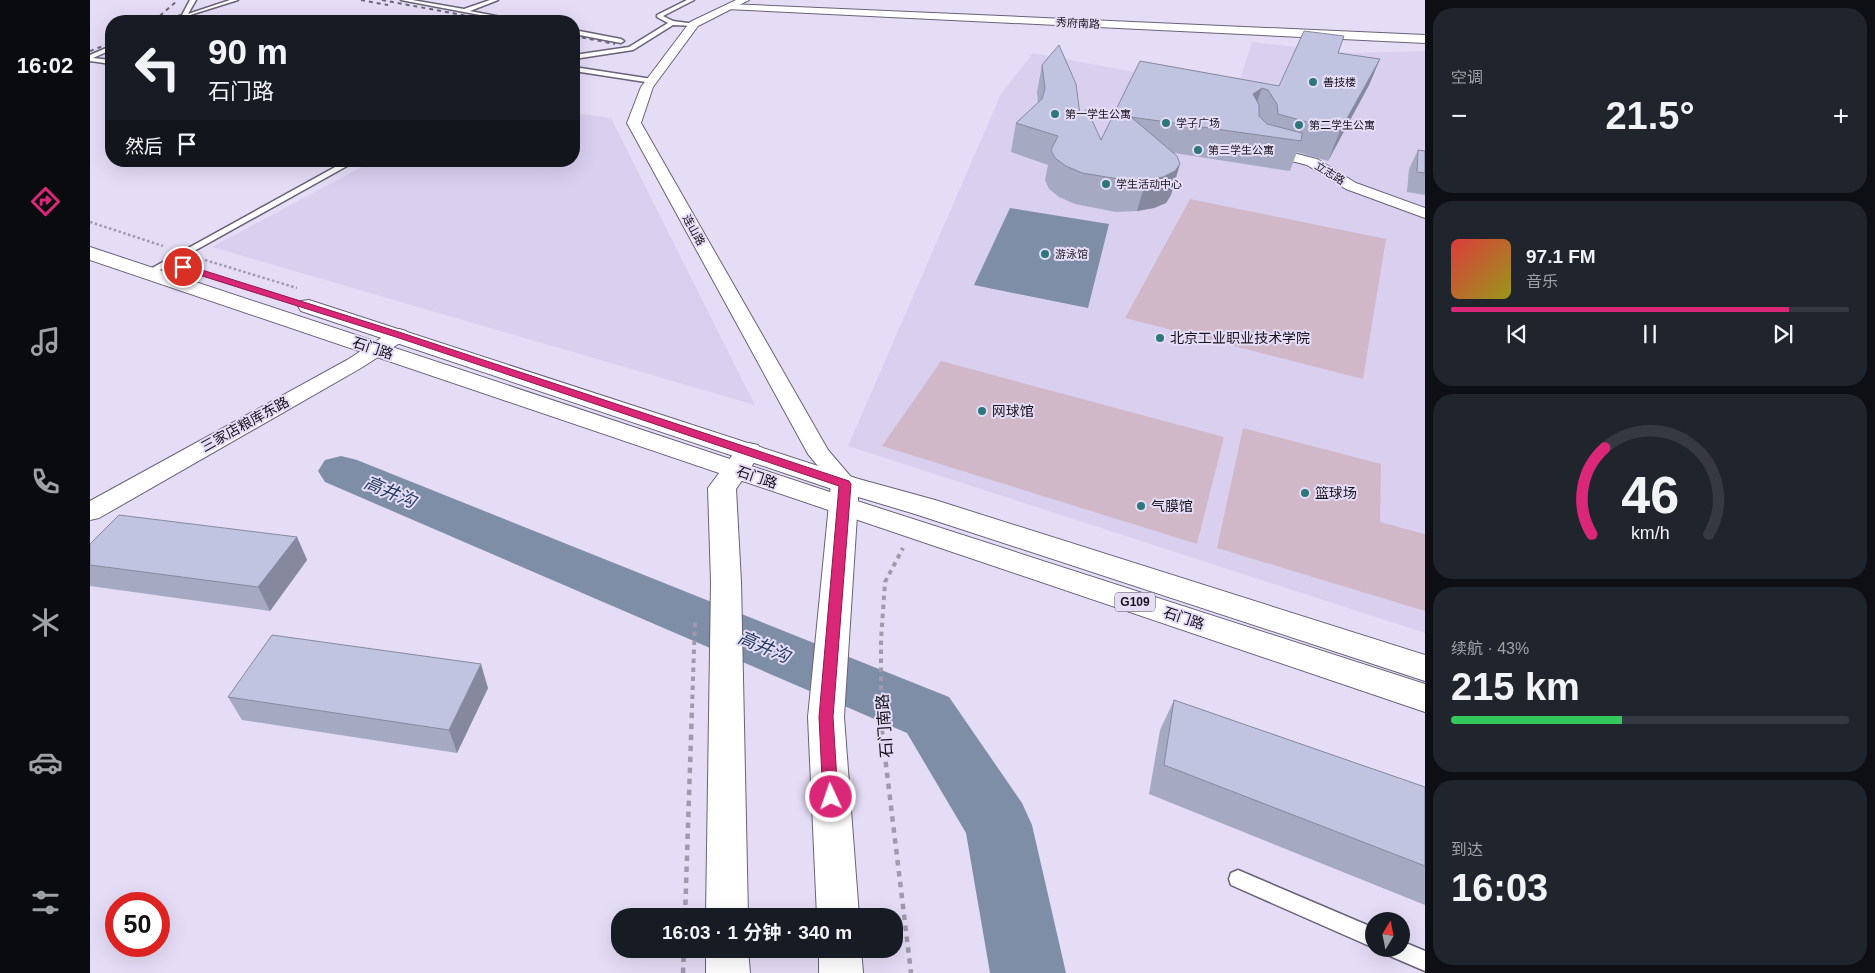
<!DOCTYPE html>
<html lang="zh">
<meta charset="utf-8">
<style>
body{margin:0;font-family:Arial,"Noto Sans SC",sans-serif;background:#20242c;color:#f1f3f6;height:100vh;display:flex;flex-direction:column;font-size:19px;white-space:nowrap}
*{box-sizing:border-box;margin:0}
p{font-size:16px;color:#9ea1a6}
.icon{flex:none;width:28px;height:28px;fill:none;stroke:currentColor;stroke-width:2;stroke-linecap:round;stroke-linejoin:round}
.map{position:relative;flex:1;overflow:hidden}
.drawer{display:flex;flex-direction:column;gap:8px;padding:8px;background:#0d0f14;width:450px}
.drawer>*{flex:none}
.top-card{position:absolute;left:15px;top:15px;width:475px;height:152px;border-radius:20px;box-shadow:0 5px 20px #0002;background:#171b24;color:#f1f3f6;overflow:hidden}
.needle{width:32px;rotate:10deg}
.controls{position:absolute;left:1275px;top:912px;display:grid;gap:10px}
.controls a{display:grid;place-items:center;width:45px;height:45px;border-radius:50%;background:#171b24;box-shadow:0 5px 20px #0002;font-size:25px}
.speed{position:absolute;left:15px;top:892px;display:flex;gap:10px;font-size:25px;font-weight:700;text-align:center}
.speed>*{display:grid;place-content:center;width:65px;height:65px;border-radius:50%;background:#171b24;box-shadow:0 5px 20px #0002;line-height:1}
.speed .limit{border:8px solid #d22;background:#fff;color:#111}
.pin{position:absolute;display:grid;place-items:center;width:42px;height:42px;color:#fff;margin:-21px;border:2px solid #fff;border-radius:50%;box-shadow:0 1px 5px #0007}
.me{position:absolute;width:55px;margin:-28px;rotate:357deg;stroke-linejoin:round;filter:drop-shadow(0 0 4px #0008)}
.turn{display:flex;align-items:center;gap:18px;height:105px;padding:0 20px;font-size:22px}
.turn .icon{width:65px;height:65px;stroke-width:2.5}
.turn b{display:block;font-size:35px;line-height:42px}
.then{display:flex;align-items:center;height:48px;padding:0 20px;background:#0003;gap:10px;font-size:19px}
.big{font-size:38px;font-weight:700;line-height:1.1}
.drawer .widget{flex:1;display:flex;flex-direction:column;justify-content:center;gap:8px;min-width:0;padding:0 18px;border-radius:20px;background:#20242c}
.drawer .dial{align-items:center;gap:0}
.dial svg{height:130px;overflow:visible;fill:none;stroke:#363941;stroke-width:7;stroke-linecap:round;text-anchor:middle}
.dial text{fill:#f1f3f6;stroke:none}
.song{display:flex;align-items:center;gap:15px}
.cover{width:60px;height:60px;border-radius:8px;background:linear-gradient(135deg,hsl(0 70% 55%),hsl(60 70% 35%))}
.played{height:5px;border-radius:2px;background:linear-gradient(90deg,#db2777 85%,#363941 85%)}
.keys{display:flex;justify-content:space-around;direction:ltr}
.heat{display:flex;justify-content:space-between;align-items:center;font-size:28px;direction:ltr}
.charge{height:8px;border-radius:4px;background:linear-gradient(90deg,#34c759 43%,#363941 0)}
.trip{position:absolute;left:521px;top:908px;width:292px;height:50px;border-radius:20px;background:#171b24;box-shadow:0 5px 20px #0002;font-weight:700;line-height:50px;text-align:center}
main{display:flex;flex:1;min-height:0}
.tab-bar{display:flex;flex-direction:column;width:90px;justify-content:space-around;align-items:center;background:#090b0e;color:#9ea1a6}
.tab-bar .icon{width:35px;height:35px}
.tab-bar .active{color:#db2777}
.tab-bar b{font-size:22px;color:#f1f3f6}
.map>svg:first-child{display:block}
</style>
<main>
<nav class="tab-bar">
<b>16:02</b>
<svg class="icon active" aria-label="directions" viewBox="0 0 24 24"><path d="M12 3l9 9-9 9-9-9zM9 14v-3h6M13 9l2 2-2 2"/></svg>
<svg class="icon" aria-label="music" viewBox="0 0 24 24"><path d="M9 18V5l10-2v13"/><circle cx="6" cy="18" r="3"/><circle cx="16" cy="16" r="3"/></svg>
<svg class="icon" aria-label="phone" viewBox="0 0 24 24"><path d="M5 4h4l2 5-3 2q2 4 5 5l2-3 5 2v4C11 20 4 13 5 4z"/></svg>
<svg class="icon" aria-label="climate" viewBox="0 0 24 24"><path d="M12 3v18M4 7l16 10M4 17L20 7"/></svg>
<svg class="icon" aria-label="car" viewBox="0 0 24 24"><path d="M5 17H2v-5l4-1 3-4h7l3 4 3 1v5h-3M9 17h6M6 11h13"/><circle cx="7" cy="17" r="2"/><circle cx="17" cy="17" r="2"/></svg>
<svg class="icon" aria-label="filters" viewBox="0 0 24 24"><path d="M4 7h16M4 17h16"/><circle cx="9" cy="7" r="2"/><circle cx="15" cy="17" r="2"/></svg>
</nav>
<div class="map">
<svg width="1335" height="973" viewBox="0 0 1335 973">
<rect width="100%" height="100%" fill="#e5ddf6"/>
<path fill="#d9d0f0" d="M1162,42L1262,53L1335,51V633L758,446L911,94L943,53L1146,91Z
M484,113L521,118L665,405L122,247L283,161H484Z"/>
<path fill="#d1b8c8" d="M1100,199L1296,239L1273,379L1035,318Z
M851,361L1134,437L1107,544L792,446Z
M1153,428L1291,464L1290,522L1335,534V611L1127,548Z"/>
<path fill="#7f8ea7" d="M920,208L1019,224L998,308L884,285Z"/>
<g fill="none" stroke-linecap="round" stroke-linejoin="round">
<path fill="#7f8ea7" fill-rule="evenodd" d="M251,456L267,460L859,697L932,803L942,825L976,973H900L876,833L817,733L235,482L228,471L235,460Z"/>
<defs>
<path id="lane" d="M100,0H106L98,14L140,0H148L81,21V19L92,15Z
M311,0H322L374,9L400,0H408L380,11L431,21H421Z
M597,0H604L573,16L583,21L605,24V26L583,25L543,50L484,59V55L539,47L578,23L567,17V15Z
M484,30L531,39L534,41L531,43L484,34Z
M21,46V50L3,58L21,60V64L0,61V55Z
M484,67L562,79L565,81L562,83L484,71Z
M256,161H266L61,275L58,276L53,273Z
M1148,870L1284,928V948L1141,885L1139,879L1141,873Z
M1311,941L1335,951V971L1300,956L1297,949H1311Z"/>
<path id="street" d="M646,0H659L608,26L563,87L551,123L738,450L767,484L763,489L755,492L747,489L718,454L537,123L551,87L600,22Z
M1175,146L1227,159L1266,183L1335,208V218L1256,189L1217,165L1170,153L1168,150L1170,147Z
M309,329L316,331L319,335L316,339L271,368L9,518L0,520V501L257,360L302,331Z"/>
<path id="secondary" d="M640,4L1335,35V43L636,9L634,7Z
M659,443L668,445L672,451L646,489L651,582L658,916H616L621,582L618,488L650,445Z
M755,475L765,478L769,484L754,717L769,916H727L718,717L741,484L745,478Z
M616,949H658L660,973H616Z
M729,949H771L773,973H729Z"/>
<path id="highway" d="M0,247L764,500L1335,684V712L0,260Z
M219,300L765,478L845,500L1335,655V681L825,514L745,490L211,311L208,306L211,301Z"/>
</defs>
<use href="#lane" stroke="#696278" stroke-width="3"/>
<use href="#street" stroke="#696278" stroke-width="2"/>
<use href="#secondary" stroke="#696278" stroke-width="2"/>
<use href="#highway" stroke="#696278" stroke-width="2"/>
<path stroke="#a19aae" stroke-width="2.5" stroke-dasharray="2.5 2.5" stroke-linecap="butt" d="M0,222L73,246
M115,260L207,288"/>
<path stroke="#a19aae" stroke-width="4" stroke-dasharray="4.5 4.5" stroke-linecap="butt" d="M602,708L605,620
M791,708V640L795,582L813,548"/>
<path stroke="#a19aae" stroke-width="4.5" stroke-dasharray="5.5 5.5" stroke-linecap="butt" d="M791,707V723L821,973
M595,916L602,707
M593,973L594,949"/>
<use href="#lane" fill="#fff" fill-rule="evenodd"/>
<use href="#street" fill="#fff" fill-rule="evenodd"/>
<use href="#secondary" fill="#fff" fill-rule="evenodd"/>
<use href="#highway" fill="#fff" fill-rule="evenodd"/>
<path stroke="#6b6676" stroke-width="2" stroke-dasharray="4 4" stroke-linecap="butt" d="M271,0L298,5
M292,0L404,21
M64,21L88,0
M484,36L525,44
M0,51L21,43"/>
</g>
<path fill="#a5a9c2" d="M1248,53L1290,59L1279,85L1238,161L1207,152L1200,171L1084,153L1081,195L1076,203L1064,208L1047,211L1026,212L985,204L969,197L959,189L955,180L958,165L921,152L926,123L948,103L947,92L952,65L990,115L1011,140L1050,61L1189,86Z
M1328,150L1335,151V195L1317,192L1319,169Z
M207,537L217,560L180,611L0,586V544Z
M398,688L367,753L152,720L138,697Z
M1084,700L1335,787V905L1059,794L1070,730Z"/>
<path fill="#86899e" d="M1290,59L1279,85L1238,161L1250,131Z
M1172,88L1162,116L1163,94Z
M1090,164L1081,195L1076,203L1064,208L1047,211L1056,180Z
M207,537L217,560L180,611L168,587Z
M391,664L398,688L367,753L359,730Z"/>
<path fill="#c0c4e1" stroke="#86899e" d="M1214,31L1254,36L1248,53L1290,59L1250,131L1188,114L1187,104L1178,90L1172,88L1163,94L1169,105V116L1177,124L1212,133L1211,141L1041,117L1087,156L1090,164L1085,171L1073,177L1056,180H1035L992,173L976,166L965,158L961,150L968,136L926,123L952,99L955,89L952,65L969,45L986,84L990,115L997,109L1011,140L1050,61L1189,86Z
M1328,150L1335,151V173L1327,172Z
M29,515L207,537L168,587L0,565V544Z
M182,635L391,664L359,730L138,697Z
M1084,700L1335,787V866L1074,765Z"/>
<path fill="#db2777" stroke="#8e194d" d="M93,264L312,333L759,481L761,484L743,717L748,797L746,802L741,804L735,802L733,797L729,717L749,486L306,337L90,269V265Z"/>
<g fill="#2d777a" stroke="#e5ddf6" stroke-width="2">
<circle cx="1223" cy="82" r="5"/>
<circle cx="965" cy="114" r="5"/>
<circle cx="1076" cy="123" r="5"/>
<circle cx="1209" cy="125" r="5"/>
<circle cx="1108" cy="150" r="5"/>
<circle cx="1016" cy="184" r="5"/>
<circle cx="955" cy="254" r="5"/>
<circle cx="1070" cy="338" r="5"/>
<circle cx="892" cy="411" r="5"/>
<circle cx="1215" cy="493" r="5"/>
<circle cx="1051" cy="506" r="5"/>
</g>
<g text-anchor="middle" stroke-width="4" stroke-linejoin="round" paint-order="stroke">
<g font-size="11" fill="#15121b" stroke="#e5ddf6">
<text transform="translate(988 23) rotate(3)" y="4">秀府南路</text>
<text transform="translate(1240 173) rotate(32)" y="4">立志路</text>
<text transform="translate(604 230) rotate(61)" y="4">连山路</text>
</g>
<g font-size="11" fill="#15121b" stroke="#e5ddf6" text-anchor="start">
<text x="1233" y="86">善技楼</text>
<text x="975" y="118">第一学生公寓</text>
<text x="1086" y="127">学子广场</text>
<text x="1219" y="129">第二学生公寓</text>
<text x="1118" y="154">第三学生公寓</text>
<text x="1026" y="188">学生活动中心</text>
<text x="965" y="258">游泳馆</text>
</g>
<rect fill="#e5ddf6" stroke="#534f5d" stroke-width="1" x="1025" y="592.5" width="40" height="19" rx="4"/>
<g font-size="12" font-weight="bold" fill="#15121b">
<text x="1045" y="606">G109</text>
</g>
<g font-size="14" fill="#15121b" stroke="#e5ddf6" text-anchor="start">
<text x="1080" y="343">北京工业职业技术学院</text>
<text x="902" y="416">网球馆</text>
<text x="1225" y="498">篮球场</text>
<text x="1061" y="511">气膜馆</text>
</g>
<g font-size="14" fill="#15121b" stroke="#e5ddf6">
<text transform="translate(283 348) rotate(18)" y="5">石门路</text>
<text transform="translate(155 424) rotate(-29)" y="5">三家店粮库东路</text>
<text transform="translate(667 477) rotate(19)" y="5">石门路</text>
<text transform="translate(1094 618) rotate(18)" y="5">石门路</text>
</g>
<g font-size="16" fill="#15121b" stroke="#e5ddf6">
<text transform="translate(794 726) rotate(-94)" y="6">石门南路</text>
</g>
<g font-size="18" font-style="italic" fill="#253c60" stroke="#e5ddf6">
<text transform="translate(300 492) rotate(23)" y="6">高井沟</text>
<text transform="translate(674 647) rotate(23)" y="6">高井沟</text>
</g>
</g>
</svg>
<div class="controls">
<a><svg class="needle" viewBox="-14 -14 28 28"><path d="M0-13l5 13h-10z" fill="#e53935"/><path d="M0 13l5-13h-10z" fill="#9ea1a6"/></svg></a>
</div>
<div class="speed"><div class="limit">50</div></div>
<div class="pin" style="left:93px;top:267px;background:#d93025"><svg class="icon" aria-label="arrive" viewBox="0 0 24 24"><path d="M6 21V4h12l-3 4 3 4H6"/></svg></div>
<svg class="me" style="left:741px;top:797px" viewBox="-20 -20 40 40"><circle r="17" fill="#db2777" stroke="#fff" stroke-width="3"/><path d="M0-11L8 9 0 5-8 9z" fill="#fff"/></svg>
<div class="trip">16:03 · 1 分钟 · 340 m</div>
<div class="top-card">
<div class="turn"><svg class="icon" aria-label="left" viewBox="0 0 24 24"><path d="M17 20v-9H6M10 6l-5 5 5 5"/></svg><div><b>90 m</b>石门路</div></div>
<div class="then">然后<svg class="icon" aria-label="arrive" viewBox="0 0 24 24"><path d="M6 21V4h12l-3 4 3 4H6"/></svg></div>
</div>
</div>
<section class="drawer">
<div class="widget"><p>空调</p>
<div class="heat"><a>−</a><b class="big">21.5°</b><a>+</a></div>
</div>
<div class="widget">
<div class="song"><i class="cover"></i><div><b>97.1 FM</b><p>音乐</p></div></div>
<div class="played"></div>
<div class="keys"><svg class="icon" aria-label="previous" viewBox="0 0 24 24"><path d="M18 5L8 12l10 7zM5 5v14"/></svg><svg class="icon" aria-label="pause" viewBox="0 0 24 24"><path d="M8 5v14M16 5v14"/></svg><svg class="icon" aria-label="next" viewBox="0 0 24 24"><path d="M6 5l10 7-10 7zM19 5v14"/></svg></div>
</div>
<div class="widget dial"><svg viewBox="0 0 100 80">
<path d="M14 69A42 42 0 1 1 86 69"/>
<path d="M14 69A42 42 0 0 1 22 16" stroke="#db2777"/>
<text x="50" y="56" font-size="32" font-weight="700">46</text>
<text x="50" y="72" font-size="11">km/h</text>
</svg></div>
<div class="widget"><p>续航 · 43%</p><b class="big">215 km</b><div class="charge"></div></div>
<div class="widget"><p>到达</p><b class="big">16:03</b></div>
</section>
</main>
